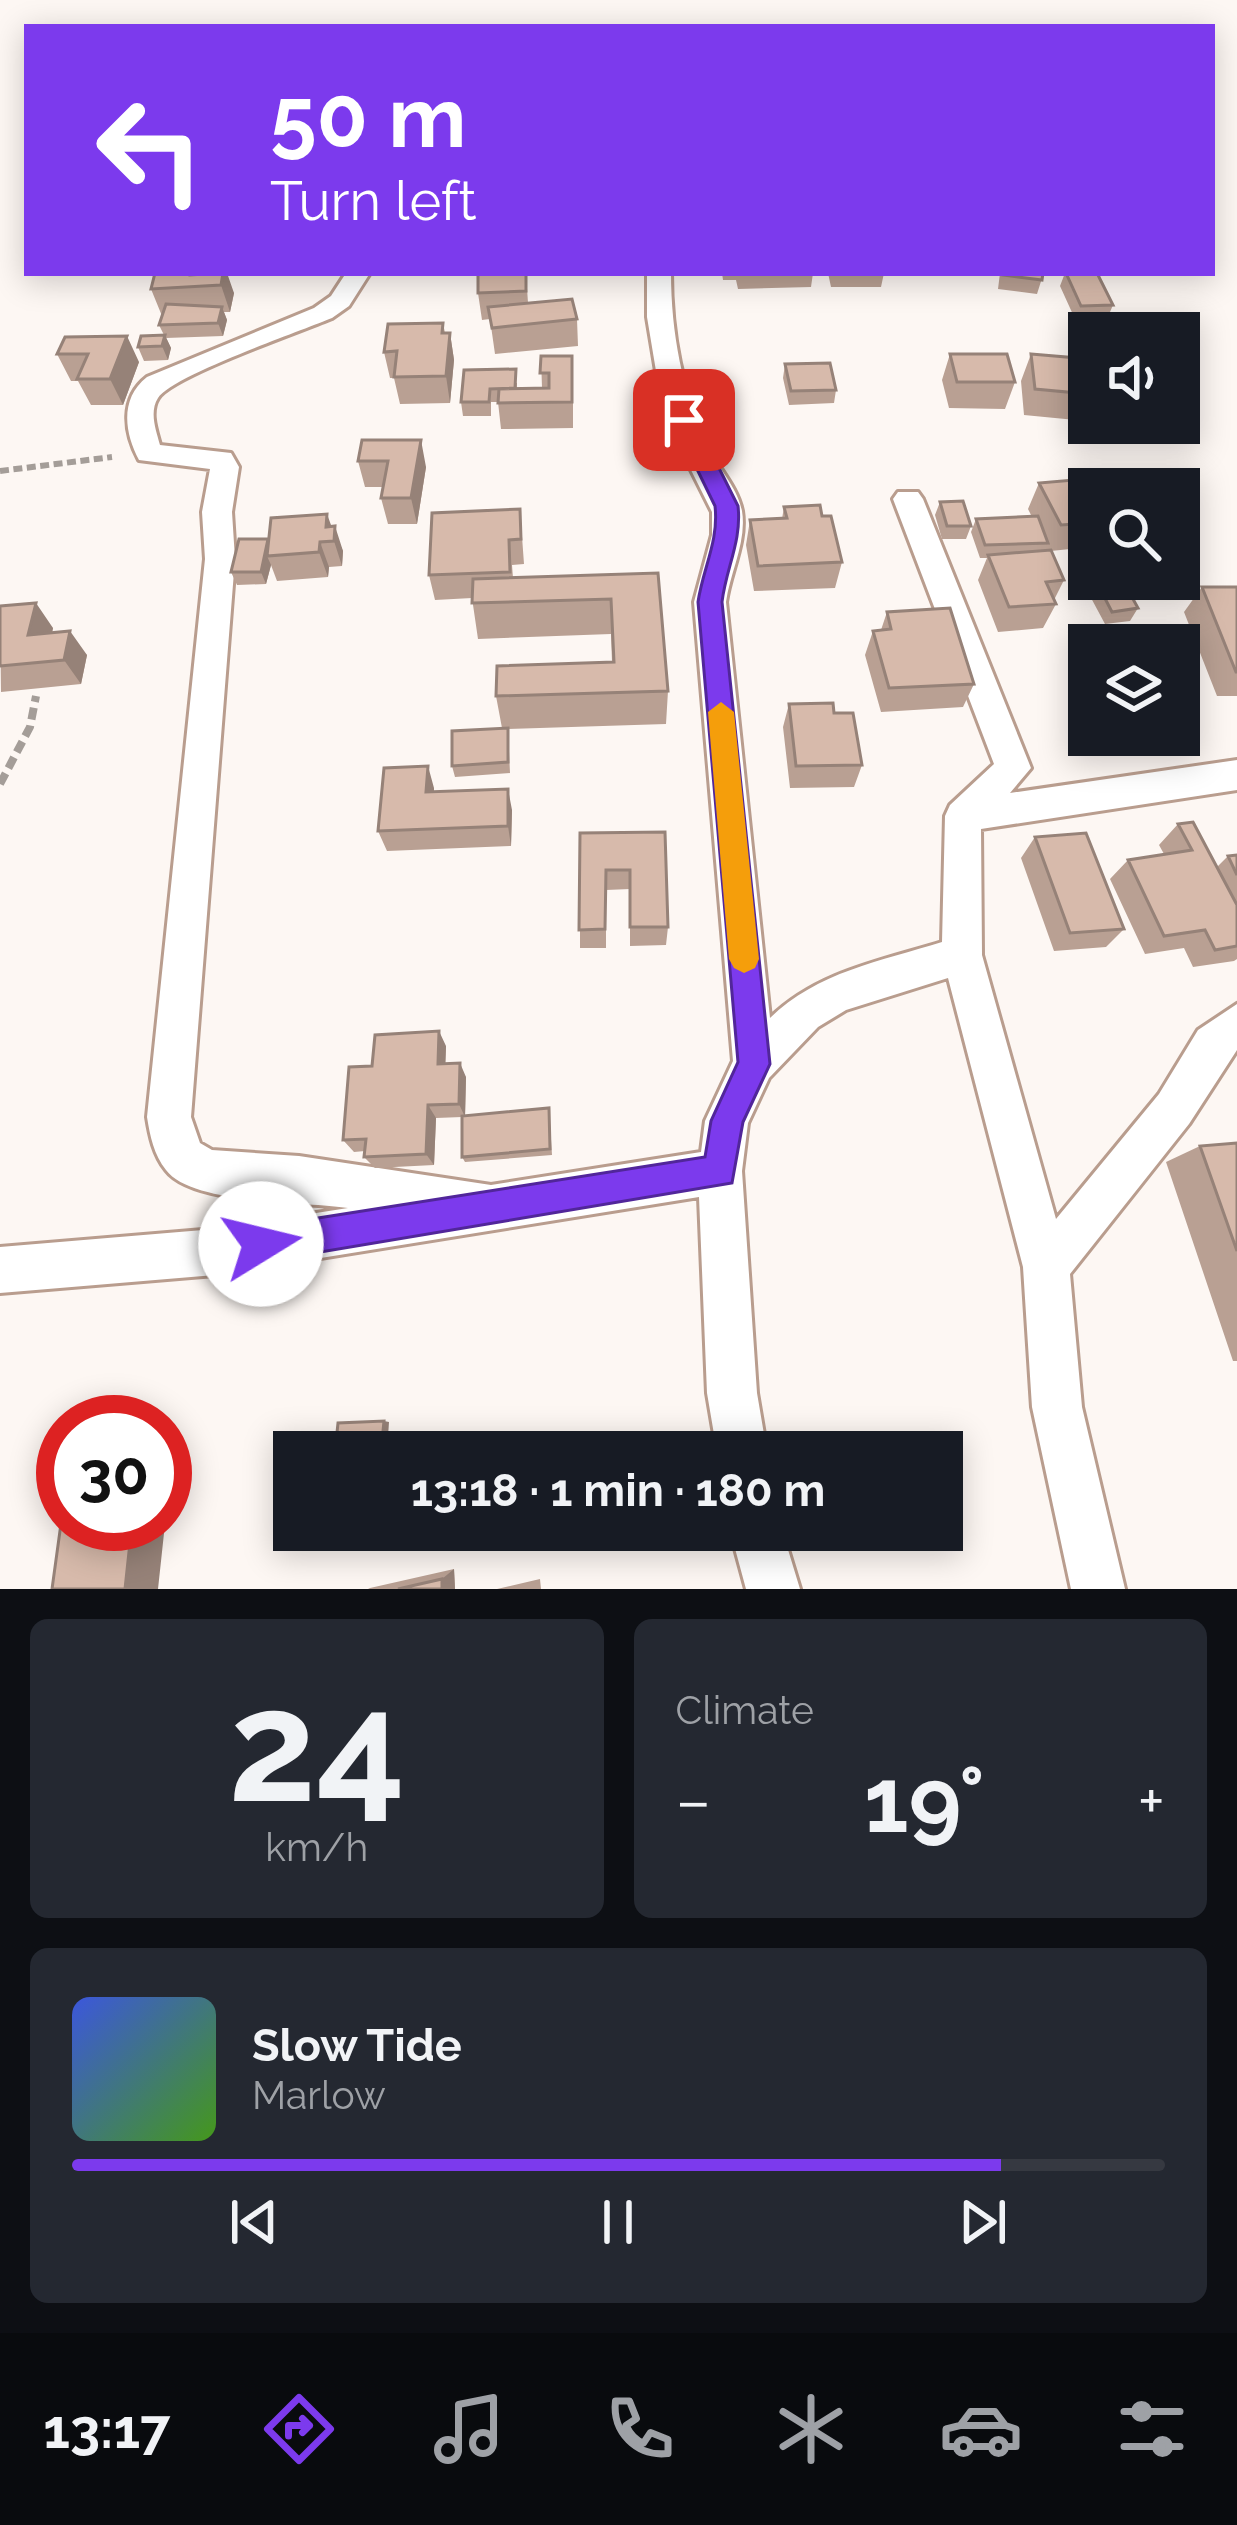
<!DOCTYPE html>
<meta charset="utf-8">
<style>
body{margin:0;font-family:Raleway,sans-serif;background:#242831;color:#f1f3f6;height:100vh;display:flex;flex-direction:column;font-size:45px;white-space:nowrap}
*{box-sizing:border-box;margin:0}
p{font-size:39px;color:#9ea1a6}
.icon{flex:none;width:66px;height:66px;fill:none;stroke:currentColor;stroke-width:2;stroke-linecap:round;stroke-linejoin:round}
.map{position:relative;height:1589px;overflow:hidden}
.panel{display:flex;flex-direction:column;gap:30px;padding:30px;background:#0d0f14;flex:1}
.panel>*{flex:none}
.top-card{position:absolute;left:24px;top:24px;width:1191px;height:252px;border-radius:0px;box-shadow:0 6px 30px #0003;background:#7c3aed;color:#fff;overflow:hidden}
.tools{position:absolute;left:1068px;top:312px;display:grid;gap:24px}
.tools a{display:grid;place-items:center;width:132px;height:132px;border-radius:0px;background:#171b24;box-shadow:0 6px 30px #0003;font-size:60px}
.speed{position:absolute;left:36px;top:1395px;display:flex;gap:24px;font-size:60px;font-weight:700;text-align:center}
.speed>*{display:grid;place-content:center;width:156px;height:156px;border-radius:50%;background:#171b24;box-shadow:0 6px 30px #0003;line-height:1}
.speed .limit{border:18px solid #d22;background:#fff;color:#111}
.pin{position:absolute;display:grid;place-items:center;width:102px;height:102px;color:#fff;margin:-51px;border-radius:24px;box-shadow:0 6px 18px #0006}
.me{position:absolute;width:132px;margin:-66px;rotate:81deg;stroke-linejoin:round;filter:drop-shadow(0 0 9px #0008)}
.turn{display:flex;align-items:center;gap:42px;height:252px;padding:0 48px;font-size:54px}
.turn .icon{width:156px;height:156px;stroke-width:2.5}
.turn b{display:block;font-size:84px;line-height:102px}
.big{font-size:90px;font-weight:700;line-height:1.1}
.panel .widget{flex:1;display:flex;flex-direction:column;justify-content:center;gap:18px;min-width:0;padding:0 42px;border-radius:18px;background:#242831}
.panel .dial{align-items:center;gap:0}
.dial b{font-size:156px;line-height:1}
.song{display:flex;align-items:center;gap:36px}
.cover{width:144px;height:144px;border-radius:18px;background:linear-gradient(135deg,hsl(230 70% 55%),hsl(100 70% 35%))}
.played{height:12px;border-radius:6px;background:linear-gradient(90deg,#7c3aed 85%,#363941 85%)}
.keys{display:flex;justify-content:space-around;direction:ltr}
.heat{display:flex;justify-content:space-between;align-items:center;font-size:66px;direction:ltr}
.panel .tiles{flex:1;display:grid;gap:30px;grid-template-columns:1fr 1fr}
.widget:last-child{grid-column:span 2}
.trip{position:absolute;left:273px;top:1431px;width:690px;height:120px;border-radius:0px;background:#171b24;box-shadow:0 6px 30px #0003;font-weight:700;line-height:120px;text-align:center}
.dock{display:flex;height:192px;justify-content:space-around;align-items:center;background:#090b0e;color:#9ea1a6}
.dock .icon{width:84px;height:84px}
.dock .current{color:#7c3aed}
.dock b{font-size:54px;color:#f1f3f6}
.map>svg:first-child{display:block}
</style>
<div class="map">
<svg width="1237" height="1589" viewBox="0 0 1237 1589">
<rect width="100%" height="100%" fill="#fdf7f3"/>
<g fill="none" stroke-linecap="round" stroke-linejoin="round">
<defs>
<path id="street" d="M346,273H370L349,306L332,318C301,331 171,376 158,398C149,412 156,430 160,445L231,453L239,467L232,512L235,559L191,1117L200,1143L212,1150L299,1156L491,1185L701,1152L705,1121L733,1061L694,602L712,535V512L679,446L658,383L647,317V273H671C671,332 682,391 707,445C717,467 737,486 742,511C747,542 730,572 726,602L770,1018C817,972 881,961 942,942L945,816L950,805L994,764L893,499L898,492H918L923,499L1031,768L1010,793L1237,760V790L981,829L982,955L1056,1219L1159,1094L1198,1030L1237,1004V1050L1189,1124L1070,1274L1082,1407L1125,1589H1071L1032,1407L1023,1267L948,978L846,1010L818,1027L769,1078L748,1123L742,1171L757,1393L767,1452H717L707,1393L699,1197L215,1275L0,1293V1247L215,1229L348,1208C304,1201 192,1205 166,1170C154,1155 150,1136 147,1117L205,559L202,512L210,469L139,460C124,432 120,398 147,377L314,308L331,296Z
M730,1530H782L800,1589H746Z"/>
</defs>
<use href="#street" stroke="#b99d8e" stroke-width="6"/>
<path stroke="#a49d98" stroke-width="6" stroke-dasharray="9 4.5" stroke-linecap="butt" d="M0,471L112,457"/>
<path stroke="#a49d98" stroke-width="8" stroke-dasharray="12 6" stroke-linecap="butt" d="M0,784L30,727L36,696"/>
<use href="#street" fill="#fff" fill-rule="evenodd"/>
</g>
<path fill="#b9a093" d="M155,273L205,274L234,293L230,312H224L227,320L223,336L166,338L171,348L168,360L144,361L138,347L164,335L159,325L162,316L151,289Z
M526,273L528,303L577,319L578,346L495,354L490,319L482,320L478,293Z
M722,273H813L811,287L738,289L736,280H723Z
M828,273H884L881,287H831Z
M1000,273H1061L1060,276L1043,275L1037,294L998,289Z
M1065,273L1113,305L1107,319H1075L1060,286Z
M443,323L445,333H450L454,360L450,403L400,404L394,378H390L384,352Z
M65,337L139,362L123,405H91L78,381H71L57,354Z
M950,354L1015,382L1005,409L949,408L942,380Z
M1031,354L1089,359V416L1086,421L1024,415L1021,381Z
M541,356L573,383V428L501,429L498,402H491V416H463L461,402L464,370L517,383V388H542Z
M785,364L836,390L834,403L789,405L783,378Z
M362,440L426,467L417,524H388L381,498L383,487H365L358,461Z
M1039,483L1089,489V547L1051,551L1064,580L1054,600L1056,604L1043,628L998,632L978,580L987,558H980L971,532L976,519L1032,517L1028,509Z
M940,502L971,526L966,539H942L935,515Z
M784,507L822,516L842,562L835,588L754,591L746,545L750,520L782,519Z
M520,509L524,564L512,565L513,578L658,573L668,691L666,724L508,729L510,773L455,777L452,766L502,728L496,696L612,662L611,634L478,639L472,598L435,600L429,575Z
M331,526L343,551L342,566L329,567L328,577L277,581L271,565L266,584L237,585L231,572L268,539Z
M1097,583L1138,608L1130,621L1105,624L1090,596Z
M1202,587H1237V696H1217L1184,612Z
M0,606L53,628L52,633L87,655L81,684L1,692Z
M887,612L974,684L963,707L881,712L865,655L873,631L881,630Z
M789,704L834,713L862,765L854,787L790,788L783,727Z
M434,788V792L512,810L511,846L387,851L378,831Z
M1178,824L1217,867L1228,856L1237,855V959L1234,961L1193,967L1184,948L1145,954L1110,879L1128,860L1164,854L1159,845Z
M665,832L668,927L666,945L630,946V889L606,890V948H580V833Z
M1035,837L1124,929L1106,947L1054,951L1021,858Z
M446,1046L445,1064L466,1077L465,1116L549,1108L552,1155L465,1162L462,1157V1117L436,1118L434,1165L375,1168L364,1157L365,1151L354,1152L343,1140L372,1066Z
M1237,1143V1361H1233L1166,1162L1200,1146Z
M454,1569L455,1589H368L370,1588Z
M540,1579L541,1589H497Z"/>
<path fill="#968278" d="M223,273H227L234,293L230,312L221,285Z
M222,307L227,320L223,336L218,323Z
M450,333L454,360L450,403L446,376Z
M165,335L171,348L168,360L162,346Z
M127,336L139,362L123,405L110,379Z
M421,440L426,467L417,524L411,498Z
M327,514L335,536V526L343,551L342,566L334,541L326,527Z
M268,539L267,556L271,565L266,584L261,572Z
M320,542L329,567L328,577L319,552Z
M36,603L53,628L46,659L28,635Z
M70,631L87,655L81,684L64,660Z
M428,766L434,788L433,813L426,792Z
M508,789L512,810L511,846L508,826Z
M439,1031L446,1046L445,1079L438,1064Z
M460,1063L466,1077L465,1117L459,1104Z
M428,1105L436,1118L434,1165L426,1154Z
M384,1421L389,1422L387,1452H381Z
M132,1524H165L158,1589H125Z
M454,1569L455,1589H442V1579Z"/>
<path fill="#d7baab" stroke="#968278" stroke-width="3" d="M155,273H190V275L223,273L221,285L151,289Z
M478,273H526V291L478,293Z
M1003,273H1043L1042,280L1003,275Z
M1066,273H1097L1113,305L1081,306Z
M572,299L577,319L492,328L488,307Z
M166,304L222,307L218,323L159,325Z
M443,323L442,333H450L446,376L394,377L397,351L384,352L388,324Z
M165,335L162,346L138,347L141,336Z
M127,336L110,379H77L88,354H57L65,337Z
M950,354H1007L1015,382H957Z
M1031,354L1089,359V394L1035,389Z
M541,356H572V402L498,403L499,389L549,388V373H540Z
M830,363L836,390L791,391L785,364Z
M516,369L515,388L490,389L489,402H461L464,370Z
M362,440H421L411,498H381L388,461H358Z
M1097,478L1103,489H1089V523L1061,525L1039,483Z
M963,501L971,526H947L940,502Z
M820,505L822,516H831L842,562L758,566L750,520L787,518L784,507Z
M520,509L521,539L509,540L510,572L429,575L432,513Z
M327,514L326,527L335,526L334,541L320,542L319,552L267,556L271,518Z
M1038,516L1048,543L985,545L976,519Z
M239,539H268L261,572H231Z
M1051,550L1064,580L1046,582L1056,604L1009,607L988,555Z
M658,573L668,691L496,696L497,666L614,662L611,599L472,603L473,579Z
M1123,581L1138,608L1112,612L1097,583Z
M1202,587H1237V672H1236Z
M36,603L28,635L70,631L64,660L0,666V606Z
M950,608L974,684L889,688L873,631L891,629L887,612Z
M833,703L834,713H853L862,765L796,766L789,704Z
M508,728V762L452,766V731Z
M428,766L426,792L508,789V826L378,831L384,768Z
M1193,822L1237,905V946L1215,950L1205,930L1164,936L1128,860L1192,850L1178,824Z
M665,832L668,927H630V870H606L605,929L579,930L580,833Z
M1086,833L1124,929L1070,933L1035,837Z
M1237,855V875L1228,856Z
M439,1031L438,1064L460,1063L459,1104L428,1105L426,1154L364,1157L366,1139L343,1140L349,1067L372,1066L375,1035Z
M549,1108L550,1149L462,1157V1116Z
M1237,1143V1251L1200,1146Z
M384,1421L381,1452H335L338,1423Z
M63,1509V1524H132L125,1589H52Z
M442,1579V1589H398Z"/>
<path fill="#7c3aed" stroke="#51269a" stroke-width="3" d="M684,413L695,420L738,506C742,541 726,568 722,602L770,1064L743,1122L732,1183L261,1262L249,1257L244,1244L249,1232L261,1227L705,1157L711,1121L738,1062L698,602C703,568 719,541 715,506L673,420Z"/>
<path fill="#f59e0b" d="M721,702L734,712L759,959L755,968L744,973L734,968L729,959L708,712Z"/>
</svg>
<div class="tools">
<a><svg class="icon" aria-label="sound" viewBox="0 0 24 24"><path d="M4 9h4l5-4v14l-5-4H4zM17 9q2 3 0 6"/></svg></a>
<a><svg class="icon" aria-label="search" viewBox="0 0 24 24"><circle cx="10" cy="10" r="6"/><path d="M15 15l6 6"/></svg></a>
<a><svg class="icon" aria-label="layers" viewBox="0 0 24 24"><path d="M12 4l9 5-9 5-9-5zM3 14l9 5 9-5"/></svg></a>
</div>
<div class="speed"><div class="limit">30</div></div>
<div class="pin" style="left:684px;top:420px;background:#d93025"><svg class="icon" aria-label="arrive" viewBox="0 0 24 24"><path d="M6 21V4h12l-3 4 3 4H6"/></svg></div>
<svg class="me" style="left:261px;top:1244px" viewBox="-20 -20 40 40"><circle r="19" fill="#fff"/><path d="M0-13L10 11 0 6-10 11z" fill="#7c3aed"/></svg>
<div class="trip">13:18 · 1 min · 180 m</div>
<div class="top-card">
<div class="turn"><svg class="icon" aria-label="left" viewBox="0 0 24 24"><path d="M17 20v-9H6M10 6l-5 5 5 5"/></svg><div><b>50 m</b>Turn left</div></div>
</div>
</div>
<section class="panel">
<div class="tiles">
<div class="widget dial"><b>24</b><p>km/h</p></div>
<div class="widget"><p>Climate</p>
<div class="heat"><a>−</a><b class="big">19°</b><a>+</a></div>
</div>
<div class="widget">
<div class="song"><i class="cover"></i><div><b>Slow Tide</b><p>Marlow</p></div></div>
<div class="played"></div>
<div class="keys"><svg class="icon" aria-label="previous" viewBox="0 0 24 24"><path d="M18 5L8 12l10 7zM5 5v14"/></svg><svg class="icon" aria-label="pause" viewBox="0 0 24 24"><path d="M8 5v14M16 5v14"/></svg><svg class="icon" aria-label="next" viewBox="0 0 24 24"><path d="M6 5l10 7-10 7zM19 5v14"/></svg></div>
</div>
</div>
</section>
<nav class="dock">
<b>13:17</b>
<svg class="icon current" aria-label="directions" viewBox="0 0 24 24"><path d="M12 3l9 9-9 9-9-9zM9 14v-3h6M13 9l2 2-2 2"/></svg>
<svg class="icon" aria-label="music" viewBox="0 0 24 24"><path d="M9 18V5l10-2v13"/><circle cx="6" cy="18" r="3"/><circle cx="16" cy="16" r="3"/></svg>
<svg class="icon" aria-label="phone" viewBox="0 0 24 24"><path d="M5 4h4l2 5-3 2q2 4 5 5l2-3 5 2v4C11 20 4 13 5 4z"/></svg>
<svg class="icon" aria-label="climate" viewBox="0 0 24 24"><path d="M12 3v18M4 7l16 10M4 17L20 7"/></svg>
<svg class="icon" aria-label="car" viewBox="0 0 24 24"><path d="M5 17H2v-5l4-1 3-4h7l3 4 3 1v5h-3M9 17h6M6 11h13"/><circle cx="7" cy="17" r="2"/><circle cx="17" cy="17" r="2"/></svg>
<svg class="icon" aria-label="filters" viewBox="0 0 24 24"><path d="M4 7h16M4 17h16"/><circle cx="9" cy="7" r="2"/><circle cx="15" cy="17" r="2"/></svg>
</nav>
